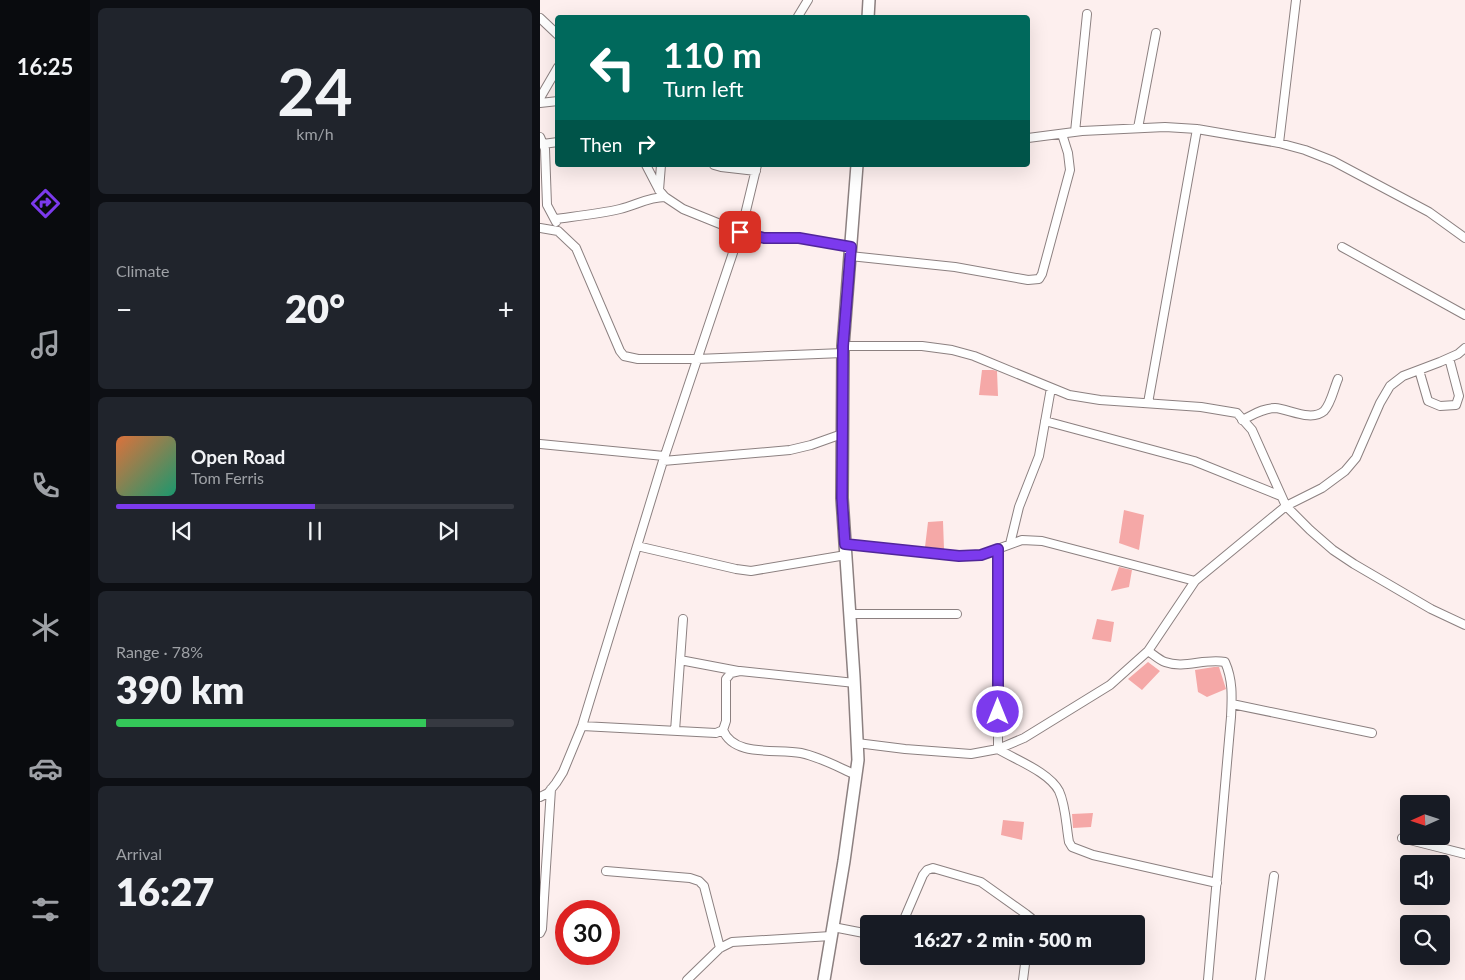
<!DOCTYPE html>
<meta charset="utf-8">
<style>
body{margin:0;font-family:Lato,sans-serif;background:#20242c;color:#f1f3f6;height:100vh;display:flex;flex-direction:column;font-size:19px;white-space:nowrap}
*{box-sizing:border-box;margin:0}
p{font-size:16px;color:#9ea1a6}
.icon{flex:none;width:28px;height:28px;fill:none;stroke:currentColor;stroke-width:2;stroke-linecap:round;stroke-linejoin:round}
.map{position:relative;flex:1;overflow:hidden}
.drawer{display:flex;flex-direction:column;gap:8px;padding:8px;background:#0d0f14;width:450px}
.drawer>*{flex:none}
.guide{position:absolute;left:15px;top:15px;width:475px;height:152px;border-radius:5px;box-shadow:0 5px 20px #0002;background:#00695c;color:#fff;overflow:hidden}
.needle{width:32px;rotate:267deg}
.tools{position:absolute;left:860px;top:795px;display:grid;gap:10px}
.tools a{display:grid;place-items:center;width:50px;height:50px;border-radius:5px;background:#171b24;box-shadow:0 5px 20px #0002;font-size:25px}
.speed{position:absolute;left:15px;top:900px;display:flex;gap:10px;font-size:25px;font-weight:700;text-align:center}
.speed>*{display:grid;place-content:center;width:65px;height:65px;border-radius:50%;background:#171b24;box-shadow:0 5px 20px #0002;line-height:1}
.speed .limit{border:8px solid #d22;background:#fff;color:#111}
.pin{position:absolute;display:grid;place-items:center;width:42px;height:42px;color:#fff;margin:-21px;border-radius:10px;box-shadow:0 2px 8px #0006}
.me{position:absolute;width:55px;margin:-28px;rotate:0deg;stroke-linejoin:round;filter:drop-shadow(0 0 4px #0008)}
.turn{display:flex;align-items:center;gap:18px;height:105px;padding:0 25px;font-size:22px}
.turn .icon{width:65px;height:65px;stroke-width:2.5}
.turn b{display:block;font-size:35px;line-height:42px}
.then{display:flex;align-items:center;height:48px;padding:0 25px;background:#0003;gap:10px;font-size:19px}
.big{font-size:38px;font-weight:800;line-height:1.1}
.drawer .tile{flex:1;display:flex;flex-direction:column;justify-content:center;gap:8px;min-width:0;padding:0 18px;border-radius:8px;background:#20242c}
.drawer .dial{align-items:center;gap:0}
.dial b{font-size:65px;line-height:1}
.song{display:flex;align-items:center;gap:15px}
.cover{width:60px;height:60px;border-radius:8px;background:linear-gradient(135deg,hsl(20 70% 55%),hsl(160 70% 35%))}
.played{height:5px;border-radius:2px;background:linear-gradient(90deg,#7c3aed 50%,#363941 50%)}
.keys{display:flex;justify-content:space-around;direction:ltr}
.heat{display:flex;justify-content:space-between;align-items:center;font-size:28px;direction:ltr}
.charge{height:8px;border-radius:4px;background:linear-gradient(90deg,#34c759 78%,#363941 0)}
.trip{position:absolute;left:320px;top:915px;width:285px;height:50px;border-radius:5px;background:#171b24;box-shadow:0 5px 20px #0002;font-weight:800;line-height:50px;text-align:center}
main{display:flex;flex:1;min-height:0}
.tabs{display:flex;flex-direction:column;width:90px;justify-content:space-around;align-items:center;background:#090b0e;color:#9ea1a6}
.tabs .icon{width:35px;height:35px}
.tabs .current{color:#7c3aed}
.tabs b{font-size:22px;color:#f1f3f6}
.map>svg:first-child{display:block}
</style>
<main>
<nav class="tabs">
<b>16:25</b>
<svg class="icon current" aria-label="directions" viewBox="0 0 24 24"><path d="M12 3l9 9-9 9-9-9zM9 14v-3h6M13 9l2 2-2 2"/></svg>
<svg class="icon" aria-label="music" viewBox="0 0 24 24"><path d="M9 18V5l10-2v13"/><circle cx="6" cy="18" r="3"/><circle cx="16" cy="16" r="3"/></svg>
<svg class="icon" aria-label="phone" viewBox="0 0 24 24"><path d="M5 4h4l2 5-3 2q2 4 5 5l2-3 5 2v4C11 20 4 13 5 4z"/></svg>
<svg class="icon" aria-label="climate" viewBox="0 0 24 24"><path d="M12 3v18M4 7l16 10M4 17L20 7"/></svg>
<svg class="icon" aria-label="car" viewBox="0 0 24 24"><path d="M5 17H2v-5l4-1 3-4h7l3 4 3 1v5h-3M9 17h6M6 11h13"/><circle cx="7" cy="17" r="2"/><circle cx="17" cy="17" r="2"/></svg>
<svg class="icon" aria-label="filters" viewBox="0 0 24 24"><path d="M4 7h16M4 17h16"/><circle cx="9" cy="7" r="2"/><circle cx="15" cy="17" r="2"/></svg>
</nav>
<section class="drawer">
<div class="tile dial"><b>24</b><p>km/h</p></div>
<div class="tile"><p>Climate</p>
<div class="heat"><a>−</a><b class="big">20°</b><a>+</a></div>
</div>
<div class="tile">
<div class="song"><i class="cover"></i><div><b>Open Road</b><p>Tom Ferris</p></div></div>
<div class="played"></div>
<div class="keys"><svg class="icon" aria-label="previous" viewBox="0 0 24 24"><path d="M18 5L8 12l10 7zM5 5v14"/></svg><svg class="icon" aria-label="pause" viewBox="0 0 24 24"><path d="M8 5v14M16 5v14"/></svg><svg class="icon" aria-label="next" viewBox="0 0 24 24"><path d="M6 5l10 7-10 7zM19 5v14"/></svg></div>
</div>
<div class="tile"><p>Range · 78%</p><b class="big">390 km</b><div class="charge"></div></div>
<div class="tile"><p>Arrival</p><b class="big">16:27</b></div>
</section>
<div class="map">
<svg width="925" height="980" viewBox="0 0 925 980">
<rect width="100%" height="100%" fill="#fdefee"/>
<path fill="#f5a8a7" d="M442,370H453L457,371L458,396L439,395Z
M584,510L604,515L599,550L579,543Z
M403,521L404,549L385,547L388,522Z
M579,567L592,570L589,587L571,591Z
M557,619L574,622L571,642L552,639Z
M608,662L620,671L602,690L588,679Z
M674,667H679L686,689L667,697L658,692L655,670Z
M553,813L551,827L533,828L532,814Z
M463,820L484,822L482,840L461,835Z"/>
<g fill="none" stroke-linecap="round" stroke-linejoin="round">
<defs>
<path id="minor" d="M0,18L18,35
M257,18L268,0
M0,98L18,67
M0,103L18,101
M598,128L616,33
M535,132L547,14
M0,137L5,149L7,205L16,222
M488,138L542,131L625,127L657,129L739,143L765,150L793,161L889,212L925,238
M739,143L756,0
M3,144L18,142
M106,165L119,190L125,197L143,209L200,232L224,238H259L311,247
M174,165L181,167L216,171
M119,190L121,165
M15,219C37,216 59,214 80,209C96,205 109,197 125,197
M0,228L18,231L36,248L80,351L84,356L98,359H157L303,353
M802,247L925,315
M310,256L415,267L488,280L499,279L502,274L530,170L528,153L522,134
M303,346H382L412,350L434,356L529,395L560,400L661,407L697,413L712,430L746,506L770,530L793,550L814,564L891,609L925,625
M879,370L888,401L900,406L916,405L919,396L909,358
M608,403L657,129
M702,420C713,415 723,408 735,408C749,409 771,422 784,411C791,404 794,388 798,379
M505,421L654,461L741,496
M0,444L124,456
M123,461L250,450L271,445L302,434
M305,544L419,556L441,555L482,540L502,541L655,581
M470,544L479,507L499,456L511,388
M97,546L196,569L211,571L306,555
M458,549V749C476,760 509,772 519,791C526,806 526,826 529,842L532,847L553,855L677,883
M310,614H417
M608,651C613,654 619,660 625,662C644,669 665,658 685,662C693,680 692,697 691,717L668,980
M140,660L198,671
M692,704L832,733
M42,726L176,733L183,730L186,721V679L191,673L200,671L315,683
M183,730C194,758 238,748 261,753C280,757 298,767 316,775
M135,731L143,619
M317,743L365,749L431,754L458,749L484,738L570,685L608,651L655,581L746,506L782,488L805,471L816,458L840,403L850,386L863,376L900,362L918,354L925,348
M0,797L8,793L16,783L23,772L42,726L123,461L203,223L217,165
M862,838L925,854
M66,871L150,878L159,881L164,886L180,948
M362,924L383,875L387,870L393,868L441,882L486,914L491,918L492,924
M293,927L329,934
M0,933L2,929L11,789
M147,980L180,948L192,942L291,936
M483,980L486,956
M720,980L734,876"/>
<path id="secondary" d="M328,18L329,0
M284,980L304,861L318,760L314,677L302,498L303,346L317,165"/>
</defs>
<use href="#minor" stroke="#8c8080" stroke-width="10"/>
<use href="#secondary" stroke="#8c8080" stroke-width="14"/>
<use href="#minor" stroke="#fff" stroke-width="8"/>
<use href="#secondary" stroke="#fff" stroke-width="11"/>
</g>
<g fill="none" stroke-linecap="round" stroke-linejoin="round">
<defs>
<path id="route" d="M200,232L224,238H259L311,247L303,346L302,498L305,544L419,556L441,555L458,549V712"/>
</defs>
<use href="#route" stroke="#51269a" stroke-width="12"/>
<use href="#route" stroke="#7c3aed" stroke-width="9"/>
</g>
</svg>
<div class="tools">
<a><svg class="needle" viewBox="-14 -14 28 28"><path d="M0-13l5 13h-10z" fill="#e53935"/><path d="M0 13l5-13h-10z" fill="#9ea1a6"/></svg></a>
<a><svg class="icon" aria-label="sound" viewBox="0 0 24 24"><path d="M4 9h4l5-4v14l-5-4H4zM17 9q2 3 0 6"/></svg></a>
<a><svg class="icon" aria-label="search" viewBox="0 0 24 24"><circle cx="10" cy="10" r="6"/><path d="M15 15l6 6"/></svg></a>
</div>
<div class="speed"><div class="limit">30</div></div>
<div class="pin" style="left:200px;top:232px;background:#d93025"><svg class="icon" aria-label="arrive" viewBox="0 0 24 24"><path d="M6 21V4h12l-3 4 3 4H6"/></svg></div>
<svg class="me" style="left:458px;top:712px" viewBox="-20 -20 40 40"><circle r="17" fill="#7c3aed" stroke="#fff" stroke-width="3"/><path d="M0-11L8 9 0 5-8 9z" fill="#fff"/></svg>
<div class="trip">16:27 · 2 min · 500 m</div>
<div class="guide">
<div class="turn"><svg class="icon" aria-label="left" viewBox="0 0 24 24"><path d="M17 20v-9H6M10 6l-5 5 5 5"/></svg><div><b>110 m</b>Turn left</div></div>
<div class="then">Then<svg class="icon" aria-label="right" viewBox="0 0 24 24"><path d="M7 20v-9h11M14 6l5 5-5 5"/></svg></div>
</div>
</div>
</main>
